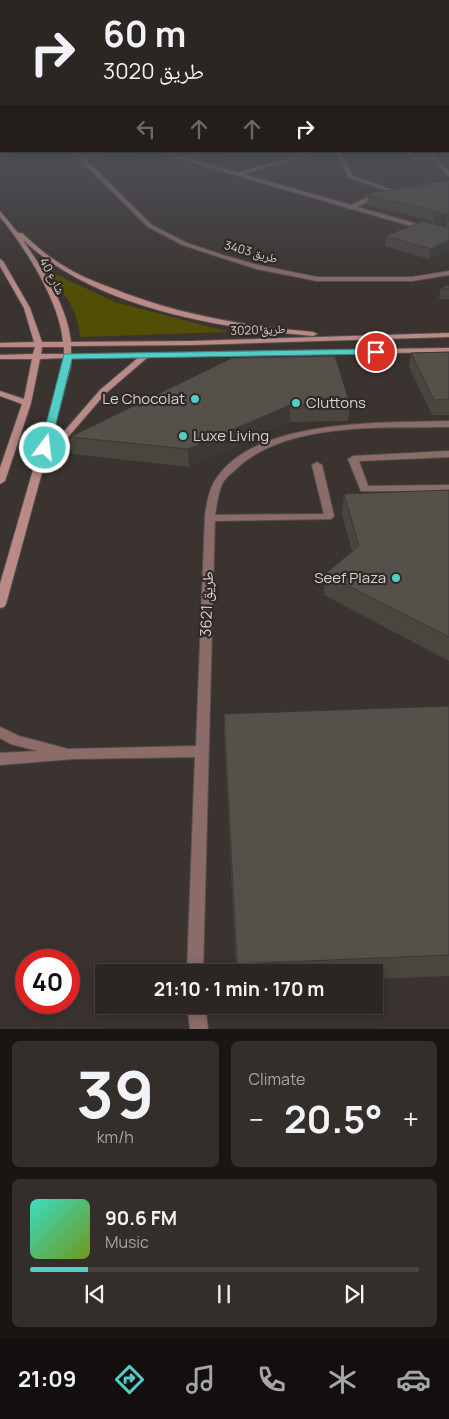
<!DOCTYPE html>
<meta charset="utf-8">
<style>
body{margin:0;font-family:Manrope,"Noto Naskh Arabic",sans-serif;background:#342e2b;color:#f1f3f6;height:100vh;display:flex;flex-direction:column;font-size:19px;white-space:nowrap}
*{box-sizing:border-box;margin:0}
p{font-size:16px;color:#a6a5a6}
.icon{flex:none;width:28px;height:28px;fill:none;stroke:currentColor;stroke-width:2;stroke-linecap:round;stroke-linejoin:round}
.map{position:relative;height:1029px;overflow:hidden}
.drawer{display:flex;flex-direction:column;gap:12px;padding:12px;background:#181513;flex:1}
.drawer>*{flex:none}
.guide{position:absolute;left:0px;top:0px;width:450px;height:152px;box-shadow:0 2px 12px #0003,0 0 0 1px #484341;background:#2c2623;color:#f1f3f6;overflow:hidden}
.speed{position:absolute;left:15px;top:949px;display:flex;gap:10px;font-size:25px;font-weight:700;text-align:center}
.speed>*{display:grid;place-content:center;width:65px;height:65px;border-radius:50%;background:#2c2623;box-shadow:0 2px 12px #0003,0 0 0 1px #484341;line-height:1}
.speed .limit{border:8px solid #d22;background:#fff;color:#111}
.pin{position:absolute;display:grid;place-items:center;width:42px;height:42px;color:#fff;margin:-21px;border:2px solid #fff;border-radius:50%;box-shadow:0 1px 5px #0007}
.me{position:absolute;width:55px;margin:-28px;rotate:15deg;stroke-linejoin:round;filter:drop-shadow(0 0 4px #0008)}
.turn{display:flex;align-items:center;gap:18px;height:105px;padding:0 20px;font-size:22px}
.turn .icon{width:65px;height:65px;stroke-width:2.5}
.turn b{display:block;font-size:35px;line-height:42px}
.lanes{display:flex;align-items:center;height:48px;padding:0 20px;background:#0003;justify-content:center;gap:25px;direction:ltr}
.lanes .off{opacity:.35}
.big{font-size:38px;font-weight:700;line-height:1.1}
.drawer .card{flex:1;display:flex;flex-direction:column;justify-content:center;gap:8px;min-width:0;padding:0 18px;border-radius:8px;background:#342e2b}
.drawer .dial{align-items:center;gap:0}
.dial b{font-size:65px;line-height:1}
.song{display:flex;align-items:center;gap:15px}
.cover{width:60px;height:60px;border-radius:8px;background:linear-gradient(135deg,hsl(170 70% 55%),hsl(80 70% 35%))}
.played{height:5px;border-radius:2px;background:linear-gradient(90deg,#54cdc7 15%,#484341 15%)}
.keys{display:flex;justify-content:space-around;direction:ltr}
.heat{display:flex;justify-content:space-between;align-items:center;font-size:28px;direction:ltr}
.drawer .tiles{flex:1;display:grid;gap:12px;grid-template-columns:1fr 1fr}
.card:last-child{grid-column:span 2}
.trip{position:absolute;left:95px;top:964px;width:288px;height:50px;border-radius:0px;background:#2c2623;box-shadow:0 2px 12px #0003,0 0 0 1px #484341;font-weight:700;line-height:50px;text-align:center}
.dock{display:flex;height:80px;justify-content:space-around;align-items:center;background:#120f0e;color:#a6a5a6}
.dock .icon{width:35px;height:35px}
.dock .current{color:#54cdc7}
.dock b{font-size:22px;color:#f1f3f6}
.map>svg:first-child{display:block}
</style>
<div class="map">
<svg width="449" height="1029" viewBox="0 0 449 1029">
<rect width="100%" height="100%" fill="#3a332f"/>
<path fill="#514e06" d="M43,268L115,302L229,332L80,337C78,308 62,290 43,268Z"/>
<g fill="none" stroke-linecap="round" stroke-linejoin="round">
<defs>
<path id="lane" d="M263,151H279L306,156L304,157L275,153L175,158L173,157Z
M406,151H410L414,157L436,158L434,159H412Z
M449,451V457L359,461L368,486L449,485V491H361L348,459L353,456Z
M317,462L322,465L334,516L331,519L210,521L205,518L210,515L324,514L312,465Z"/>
<path id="street" d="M68,151H74L81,156L127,151H146L84,158L152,225L187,243L223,255L258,265L317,277H412L449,271V275L412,281H317L257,269L219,257L183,245L148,227L78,158Z
M154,151H162L237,173L295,157L326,151H340L353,176L392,190V192L349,178L336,152L295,159L242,174L351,205L377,193H381V195L357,207L449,233V237L352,209H348V208Z
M425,151H430L449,172V176Z
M449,182V186L395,192L392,190Z
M449,421V427C384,428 283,421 234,471C230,474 226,478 223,482C218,492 217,504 215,515L203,972H187L195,757L73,759L0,765V753L38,751L11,744L0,738V727L19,736L68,749L196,746L205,515C207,503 209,489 216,479C256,418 384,423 449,421Z
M187,1005H205L208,1029H190Z"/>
<path id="secondary" d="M0,211L18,233H22C35,245 48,257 64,266C78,275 93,281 109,287C174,314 243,326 313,332L317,334L313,336C217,328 96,308 23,240C43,270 67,305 71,342L193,341L449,333V337L193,345L71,346V354L449,348V352L148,357L105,394L44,465L6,604L4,607L0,608V584L63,366L64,358L40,359L31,403L5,481L0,484V468L22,404L0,396V391L24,399L32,359H0V355L33,354L35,347H0V343L34,342L24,308L0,266V259L3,261L30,308L42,342H63C60,302 25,247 0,217ZM42,347H64V354H41ZM139,357L100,390L48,450L71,366V358Z"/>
</defs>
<use href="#lane" stroke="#56504c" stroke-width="2"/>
<use href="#street" stroke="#56504c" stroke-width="2"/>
<use href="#secondary" stroke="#56504c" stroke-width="2"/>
<use href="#lane" fill="#8b6c69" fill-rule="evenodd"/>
<use href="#street" fill="#8b6c69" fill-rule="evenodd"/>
<use href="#secondary" fill="#ba8a86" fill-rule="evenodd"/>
</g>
<path fill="#494640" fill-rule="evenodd" d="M449,147V160L441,151H449Z
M449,183V250L429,259L385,246L386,236L432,223V221L367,205L368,195ZM446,222V227L439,225Z
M449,285V299H439L440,289Z
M449,352V415H432L409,367L411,353Z
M232,358L350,404L348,421L290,422L189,467L72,454L70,437Z
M449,490V661L324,595L325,574L352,551L342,514L344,494Z
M449,706V976L374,979V972H236L224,735V714Z"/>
<path fill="#3c3934" d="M449,212V221L447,220L446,222L434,227L435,217Z
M449,240V250L429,259L431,249Z
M290,405V422L189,467L188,449Z"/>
<path fill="#55514a" stroke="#3c3934" d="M449,183V212L435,217L433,216L441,213L368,195L375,192Z
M423,221L449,228V240L431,249L386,236Z
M449,285V289H440Z
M449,352V399L434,400L411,353Z
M335,356L350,404L290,405L188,449L70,437L232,358Z
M449,490V637L325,574L359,546L344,494Z
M449,706V955L237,964L224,714Z"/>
<linearGradient id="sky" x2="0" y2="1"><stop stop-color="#201c1a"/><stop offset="0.51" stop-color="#4f5058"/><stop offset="1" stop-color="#4f5058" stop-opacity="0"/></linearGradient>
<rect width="449" height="291" fill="url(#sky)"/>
<path fill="#54cdc7" stroke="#378581" d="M376,349L380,352L379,354L72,359L50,448L45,451L40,448L64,354Z"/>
<g fill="#54cdc7" stroke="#302925" stroke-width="2">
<circle cx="195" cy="399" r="5"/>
<circle cx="296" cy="403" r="5"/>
<circle cx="183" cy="436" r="5"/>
<circle cx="396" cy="578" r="5"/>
</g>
<g text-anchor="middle" stroke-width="4.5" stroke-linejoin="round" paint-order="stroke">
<g font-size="12" fill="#d7d3d0" stroke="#302925">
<text transform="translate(251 252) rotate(15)" y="4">طريق 3403</text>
<text transform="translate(52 276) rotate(62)" y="4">شارع 40</text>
<text transform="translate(258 330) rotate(-2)" y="4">طريق 3020</text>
</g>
<g font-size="15" fill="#d7d3d0" stroke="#302925" text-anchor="end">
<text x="185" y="404">Le Chocolat</text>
<text x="306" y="408" text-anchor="start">Cluttons</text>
<text x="193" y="441" text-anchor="start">Luxe Living</text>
<text x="386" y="583">Seef Plaza</text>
</g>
<g font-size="15" fill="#d7d3d0" stroke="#302925">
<text transform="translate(207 604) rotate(-88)" y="5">طريق 3621</text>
</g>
</g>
</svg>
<div class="speed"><div class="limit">40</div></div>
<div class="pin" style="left:376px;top:352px;background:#d93025"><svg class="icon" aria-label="arrive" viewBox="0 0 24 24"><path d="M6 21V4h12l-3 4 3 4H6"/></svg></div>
<svg class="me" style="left:45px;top:448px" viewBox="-20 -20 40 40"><circle r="17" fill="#54cdc7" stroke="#fff" stroke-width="3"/><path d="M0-11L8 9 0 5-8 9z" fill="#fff"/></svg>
<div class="trip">21:10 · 1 min · 170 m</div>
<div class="guide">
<div class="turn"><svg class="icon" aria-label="right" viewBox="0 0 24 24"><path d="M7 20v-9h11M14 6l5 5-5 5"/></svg><div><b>60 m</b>طريق 3020</div></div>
<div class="lanes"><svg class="icon off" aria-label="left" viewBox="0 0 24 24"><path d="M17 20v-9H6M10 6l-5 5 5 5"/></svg><svg class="icon off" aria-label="ahead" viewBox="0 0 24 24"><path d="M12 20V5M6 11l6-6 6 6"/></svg><svg class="icon off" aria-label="ahead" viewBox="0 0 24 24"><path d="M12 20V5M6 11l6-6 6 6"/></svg><svg class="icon" aria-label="right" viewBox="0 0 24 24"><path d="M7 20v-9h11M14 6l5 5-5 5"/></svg></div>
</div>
</div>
<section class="drawer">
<div class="tiles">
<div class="card dial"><b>39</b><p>km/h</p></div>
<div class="card"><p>Climate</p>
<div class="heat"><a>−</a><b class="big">20.5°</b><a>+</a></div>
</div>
<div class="card">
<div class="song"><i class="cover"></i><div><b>90.6 FM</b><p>Music</p></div></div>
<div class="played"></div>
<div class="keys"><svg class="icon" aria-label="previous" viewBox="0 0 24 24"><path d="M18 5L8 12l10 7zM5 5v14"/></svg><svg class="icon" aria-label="pause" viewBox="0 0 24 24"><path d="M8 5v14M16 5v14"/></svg><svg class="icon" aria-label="next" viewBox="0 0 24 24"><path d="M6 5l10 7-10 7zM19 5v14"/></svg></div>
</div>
</div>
</section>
<nav class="dock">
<b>21:09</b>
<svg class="icon current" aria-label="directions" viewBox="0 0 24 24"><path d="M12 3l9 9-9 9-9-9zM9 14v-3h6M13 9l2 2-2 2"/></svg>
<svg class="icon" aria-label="music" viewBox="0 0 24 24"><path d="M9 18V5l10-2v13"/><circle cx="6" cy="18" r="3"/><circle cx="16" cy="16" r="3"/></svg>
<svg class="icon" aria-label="phone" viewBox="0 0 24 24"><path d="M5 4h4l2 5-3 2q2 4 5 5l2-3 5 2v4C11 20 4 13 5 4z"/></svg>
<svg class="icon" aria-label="climate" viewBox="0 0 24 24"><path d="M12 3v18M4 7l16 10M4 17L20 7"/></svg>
<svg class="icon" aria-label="car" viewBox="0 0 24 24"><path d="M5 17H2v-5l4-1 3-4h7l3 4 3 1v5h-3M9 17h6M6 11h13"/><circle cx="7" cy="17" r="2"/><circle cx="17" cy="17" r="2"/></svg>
</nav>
